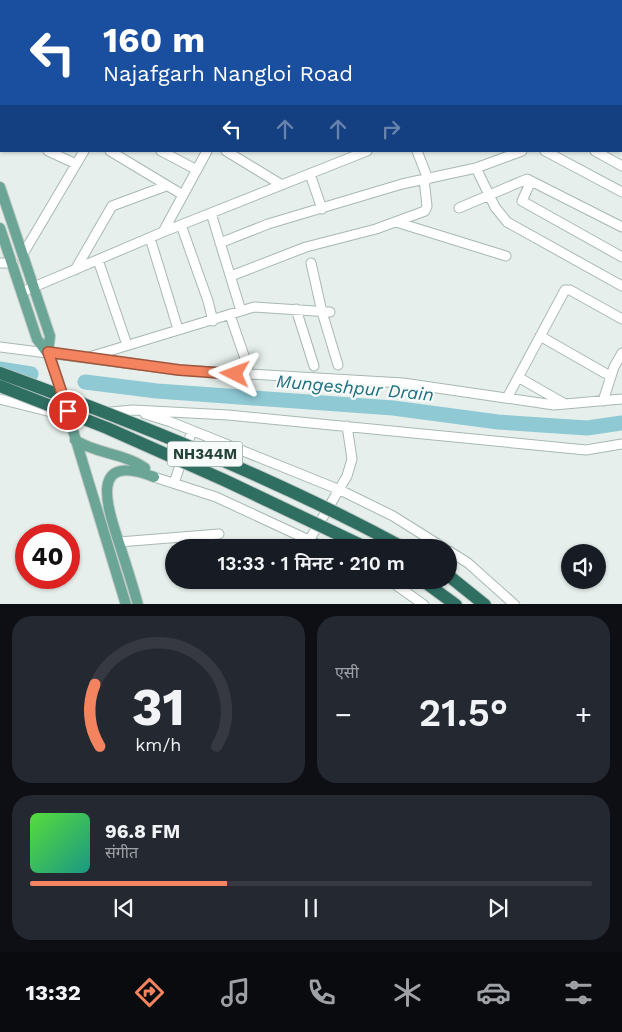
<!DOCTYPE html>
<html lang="hi">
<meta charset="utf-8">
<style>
body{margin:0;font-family:"Work Sans","Noto Sans Devanagari",sans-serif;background:#242831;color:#f1f3f6;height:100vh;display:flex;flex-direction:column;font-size:19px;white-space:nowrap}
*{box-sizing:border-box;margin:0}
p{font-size:16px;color:#9ea1a6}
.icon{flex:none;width:28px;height:28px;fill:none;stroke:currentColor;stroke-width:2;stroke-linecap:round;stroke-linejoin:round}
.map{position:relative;height:604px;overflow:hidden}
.details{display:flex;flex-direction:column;gap:12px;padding:12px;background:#0d0f14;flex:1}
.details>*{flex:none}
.guide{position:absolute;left:0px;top:0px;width:622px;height:152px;box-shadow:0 1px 4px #0004;background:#1a4fa0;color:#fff;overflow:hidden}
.tools{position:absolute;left:561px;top:544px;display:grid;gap:10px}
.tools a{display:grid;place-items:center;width:45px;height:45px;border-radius:50%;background:#171b24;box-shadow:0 1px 4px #0004;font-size:25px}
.speed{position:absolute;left:15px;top:524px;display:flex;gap:10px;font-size:25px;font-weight:700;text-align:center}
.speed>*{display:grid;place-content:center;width:65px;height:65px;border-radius:50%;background:#171b24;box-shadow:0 1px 4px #0004;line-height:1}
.speed .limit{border:8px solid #d22;background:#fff;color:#111}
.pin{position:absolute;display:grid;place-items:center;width:42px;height:42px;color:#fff;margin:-21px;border:2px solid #fff;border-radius:50%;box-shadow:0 1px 5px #0007}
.me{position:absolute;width:55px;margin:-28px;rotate:273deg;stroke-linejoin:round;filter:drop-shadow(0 0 4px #0008)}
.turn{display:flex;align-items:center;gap:18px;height:105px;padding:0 20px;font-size:22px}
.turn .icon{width:65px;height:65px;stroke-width:2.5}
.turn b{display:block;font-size:35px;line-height:42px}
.lanes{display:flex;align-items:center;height:48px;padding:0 20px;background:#0003;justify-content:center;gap:25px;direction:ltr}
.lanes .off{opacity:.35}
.big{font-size:38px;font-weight:600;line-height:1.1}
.details .widget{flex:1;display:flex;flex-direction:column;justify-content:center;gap:8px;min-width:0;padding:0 18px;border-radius:20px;background:#242831}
.details .dial{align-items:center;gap:0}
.dial svg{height:130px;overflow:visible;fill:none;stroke:#363941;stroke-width:7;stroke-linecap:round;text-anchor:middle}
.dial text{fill:#f1f3f6;stroke:none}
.song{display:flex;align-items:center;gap:15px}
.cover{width:60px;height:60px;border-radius:8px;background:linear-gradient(135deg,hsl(110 70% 55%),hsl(170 70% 35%))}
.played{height:5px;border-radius:2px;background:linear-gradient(90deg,#f4845f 35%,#363941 35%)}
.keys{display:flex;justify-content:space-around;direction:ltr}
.heat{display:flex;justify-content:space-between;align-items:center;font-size:28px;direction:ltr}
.details .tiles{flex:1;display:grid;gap:12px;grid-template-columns:1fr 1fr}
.widget:last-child{grid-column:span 2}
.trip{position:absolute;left:165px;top:539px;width:292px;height:50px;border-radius:25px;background:#171b24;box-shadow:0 1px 4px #0004;font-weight:600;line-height:50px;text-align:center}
.dock{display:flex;height:80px;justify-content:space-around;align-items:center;background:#090b0e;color:#9ea1a6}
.dock .icon{width:35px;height:35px}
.dock .current{color:#f4845f}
.dock b{font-size:22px;color:#f1f3f6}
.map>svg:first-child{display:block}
</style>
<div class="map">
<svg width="622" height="605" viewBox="0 0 622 605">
<rect width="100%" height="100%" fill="#e6efeb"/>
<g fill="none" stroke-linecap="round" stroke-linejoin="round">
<path stroke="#8ec9d4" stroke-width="15" d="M0,369L31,374
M85,382L157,391L393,408L498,422L587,428L622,423"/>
<defs>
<path id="minor" d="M64,0L67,1
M184,0L186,1
M229,0L231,1
M284,0L286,1
M302,0L304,1
M350,0L353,1
M453,0L456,1
M492,0L494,1
M534,0L537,1
M586,0L589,1
M43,1L44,0
M168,1L169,0
M385,1V0
M621,16L622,17
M621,47H622
M621,67H622
M0,77L1,75
M0,91L1,92
M621,99L622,100
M621,143H622
M48,151L76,164
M110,151L183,195
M161,151L197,170
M226,151L282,185
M417,151L428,179
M545,151L622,192
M595,151L622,166
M476,168L495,207L507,222L622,286
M310,174L322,209
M531,181L522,201L622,257
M459,208L527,179L622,227
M211,213L241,311
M396,222L506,256
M181,225L208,301L213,321
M163,232L207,151
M150,238L178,329
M220,243L268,224L402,184L476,168L522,151
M23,254L84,151
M98,260L127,345
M0,263H13
M311,263L322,312L338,365
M75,270L112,206L166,186
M231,276L306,247L376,229L425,211L427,206L424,179
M22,292L163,232L367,151
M296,309L314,366
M230,315L248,367
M540,336L610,376
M0,347L179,370L403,383L554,405L622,399
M86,358L254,307L330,312
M518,377L565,404
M507,398L565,290H570L622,319
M0,399L55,413
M603,401L614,367L622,353
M145,414L171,422L340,490L393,516L444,548
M78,415L133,410L228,415L586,450L622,444
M154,477L216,497L326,548
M174,483L192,431
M310,539L347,476L352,459L347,426
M119,542L219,534
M449,551L468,563L515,605
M389,580L424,605"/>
<path id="major" d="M0,187L50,336L48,352
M0,228L37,339L51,358L126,605
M75,440C96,454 124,453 145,468
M138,605C133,586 127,568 121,549C109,512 85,450 154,477"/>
<path id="highway" d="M449,576L485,605
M422,580L456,605"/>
</defs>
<use href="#minor" stroke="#a8b8b2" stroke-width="11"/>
<use href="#major" stroke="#c2cac8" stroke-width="12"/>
<use href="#highway" stroke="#c2cac8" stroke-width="14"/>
<use href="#minor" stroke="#fff" stroke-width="9"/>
<use href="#major" stroke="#6aa596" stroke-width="10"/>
<use href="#highway" stroke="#2f6f62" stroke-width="12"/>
<defs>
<path id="highway-bridge" d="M0,373C137,423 275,478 404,548
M0,386L107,428L224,480L367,548"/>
</defs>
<use href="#highway-bridge" stroke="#c2cac8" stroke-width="14" stroke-linecap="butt"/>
<use href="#highway-bridge" stroke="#2f6f62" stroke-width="12"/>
</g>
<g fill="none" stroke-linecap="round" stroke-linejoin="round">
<defs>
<path id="route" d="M68,411L48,352L179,370L235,374"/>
</defs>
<use href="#route" stroke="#9f563e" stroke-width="12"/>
<use href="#route" stroke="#f4845f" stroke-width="9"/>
</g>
<g text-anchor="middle" stroke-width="4.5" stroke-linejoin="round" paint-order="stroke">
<rect fill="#f7fbf9" stroke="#637a73" stroke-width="1" x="167.5" y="441.5" width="75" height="25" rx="4"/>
<g font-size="15" font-weight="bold" fill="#24423a">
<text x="205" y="459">NH344M</text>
</g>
<g font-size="18" font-style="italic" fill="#1c6f80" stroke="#f7fbf9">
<text transform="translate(355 388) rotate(5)" y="6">Mungeshpur Drain</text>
</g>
</g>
</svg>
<div class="tools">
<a><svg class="icon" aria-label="sound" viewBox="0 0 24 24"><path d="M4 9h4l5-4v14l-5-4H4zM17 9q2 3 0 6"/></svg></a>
</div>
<div class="speed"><div class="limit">40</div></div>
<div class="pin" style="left:68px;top:411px;background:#d93025"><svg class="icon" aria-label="arrive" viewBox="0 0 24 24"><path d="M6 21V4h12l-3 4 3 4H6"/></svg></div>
<svg class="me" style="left:235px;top:374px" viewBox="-20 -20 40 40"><path d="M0-17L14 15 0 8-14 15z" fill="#f4845f" stroke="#fff" stroke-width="4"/></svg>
<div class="trip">13:33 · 1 मिनट · 210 m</div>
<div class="guide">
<div class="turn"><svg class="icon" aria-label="left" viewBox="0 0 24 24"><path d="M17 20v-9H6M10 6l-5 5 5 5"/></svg><div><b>160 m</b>Najafgarh Nangloi Road</div></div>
<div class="lanes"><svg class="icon" aria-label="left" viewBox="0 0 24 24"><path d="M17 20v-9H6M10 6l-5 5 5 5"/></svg><svg class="icon off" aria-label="ahead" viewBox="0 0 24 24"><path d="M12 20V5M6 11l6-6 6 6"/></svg><svg class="icon off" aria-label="ahead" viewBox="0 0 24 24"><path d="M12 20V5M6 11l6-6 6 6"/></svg><svg class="icon off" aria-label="right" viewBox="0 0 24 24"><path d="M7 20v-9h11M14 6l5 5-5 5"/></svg></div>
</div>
</div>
<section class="details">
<div class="tiles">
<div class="widget dial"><svg viewBox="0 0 100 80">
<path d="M14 69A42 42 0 1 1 86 69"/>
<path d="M14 69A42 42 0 0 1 11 31" stroke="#f4845f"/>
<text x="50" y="56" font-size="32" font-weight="700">31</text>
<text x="50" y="72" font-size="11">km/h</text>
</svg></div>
<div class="widget"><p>एसी</p>
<div class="heat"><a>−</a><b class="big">21.5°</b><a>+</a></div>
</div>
<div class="widget">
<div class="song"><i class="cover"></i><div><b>96.8 FM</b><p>संगीत</p></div></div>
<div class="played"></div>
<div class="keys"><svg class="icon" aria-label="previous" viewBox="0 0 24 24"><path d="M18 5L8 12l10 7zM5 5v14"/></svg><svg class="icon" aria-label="pause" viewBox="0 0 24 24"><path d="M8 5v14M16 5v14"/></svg><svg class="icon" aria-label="next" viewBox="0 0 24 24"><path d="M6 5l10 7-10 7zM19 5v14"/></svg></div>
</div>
</div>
</section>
<nav class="dock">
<b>13:32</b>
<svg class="icon current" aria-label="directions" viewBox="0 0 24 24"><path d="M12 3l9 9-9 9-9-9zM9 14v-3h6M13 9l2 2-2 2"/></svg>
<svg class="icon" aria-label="music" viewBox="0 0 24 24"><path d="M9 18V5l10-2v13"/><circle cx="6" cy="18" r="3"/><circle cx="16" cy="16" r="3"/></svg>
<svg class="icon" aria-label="phone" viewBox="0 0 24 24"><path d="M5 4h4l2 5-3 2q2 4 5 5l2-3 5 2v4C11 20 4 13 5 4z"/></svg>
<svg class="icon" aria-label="climate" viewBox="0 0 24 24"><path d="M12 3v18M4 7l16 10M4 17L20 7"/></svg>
<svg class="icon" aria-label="car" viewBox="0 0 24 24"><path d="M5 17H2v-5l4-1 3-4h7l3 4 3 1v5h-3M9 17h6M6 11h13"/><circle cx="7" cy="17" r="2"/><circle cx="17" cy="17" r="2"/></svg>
<svg class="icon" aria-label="filters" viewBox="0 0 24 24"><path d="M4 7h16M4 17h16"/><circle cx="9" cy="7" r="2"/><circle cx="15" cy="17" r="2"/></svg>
</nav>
